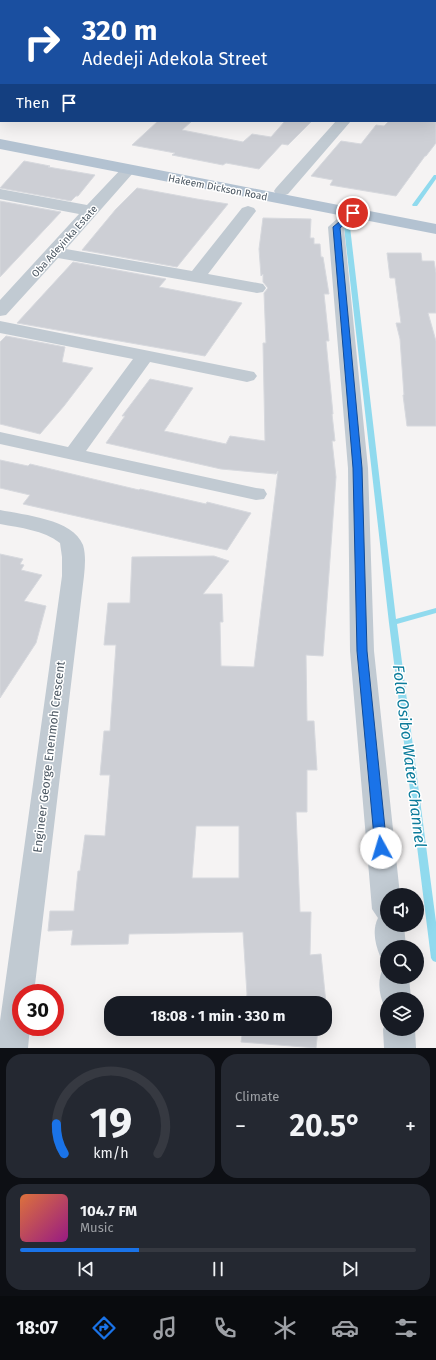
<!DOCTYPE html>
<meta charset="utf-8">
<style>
body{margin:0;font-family:"Fira Sans",sans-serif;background:#242831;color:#f1f3f6;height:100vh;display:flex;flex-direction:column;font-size:15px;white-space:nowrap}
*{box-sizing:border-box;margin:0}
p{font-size:13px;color:#9ea1a6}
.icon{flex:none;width:22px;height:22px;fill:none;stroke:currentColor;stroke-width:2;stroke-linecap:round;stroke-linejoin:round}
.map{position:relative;height:1048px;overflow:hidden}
.panel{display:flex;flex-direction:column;gap:6px;padding:6px;background:#0d0f14;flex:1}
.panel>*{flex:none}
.hud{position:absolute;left:0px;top:0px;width:436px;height:122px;box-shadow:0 4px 16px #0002;background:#1a4fa0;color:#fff;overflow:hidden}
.buttons{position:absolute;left:380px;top:888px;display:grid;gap:8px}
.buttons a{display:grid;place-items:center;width:44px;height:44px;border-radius:50%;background:#171b24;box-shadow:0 4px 16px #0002;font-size:20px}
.speed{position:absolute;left:12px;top:984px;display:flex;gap:8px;font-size:20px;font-weight:700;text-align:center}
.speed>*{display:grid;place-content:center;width:52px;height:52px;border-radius:50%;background:#171b24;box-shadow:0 4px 16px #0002;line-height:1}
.speed .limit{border:6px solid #d22;background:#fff;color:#111}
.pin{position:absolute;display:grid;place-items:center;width:34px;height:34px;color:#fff;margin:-17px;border:2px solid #fff;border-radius:50%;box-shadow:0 1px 4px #0007}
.me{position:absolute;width:44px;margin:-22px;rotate:354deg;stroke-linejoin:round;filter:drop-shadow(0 0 3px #0008)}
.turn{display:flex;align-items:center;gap:14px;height:84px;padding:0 16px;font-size:18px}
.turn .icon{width:52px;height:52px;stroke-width:2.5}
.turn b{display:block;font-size:28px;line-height:34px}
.then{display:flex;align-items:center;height:38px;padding:0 16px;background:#0003;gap:8px;font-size:15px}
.big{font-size:30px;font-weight:700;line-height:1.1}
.panel .tile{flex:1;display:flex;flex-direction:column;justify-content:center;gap:6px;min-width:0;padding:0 14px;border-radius:16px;background:#242831}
.panel .dial{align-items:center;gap:0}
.dial svg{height:104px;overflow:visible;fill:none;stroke:#363941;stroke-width:7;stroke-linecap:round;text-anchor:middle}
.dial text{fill:#f1f3f6;stroke:none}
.song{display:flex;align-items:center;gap:12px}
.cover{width:48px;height:48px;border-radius:6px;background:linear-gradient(135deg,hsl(20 70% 55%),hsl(310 70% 35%))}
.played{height:4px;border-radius:2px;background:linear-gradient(90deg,#1a73e8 30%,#363941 30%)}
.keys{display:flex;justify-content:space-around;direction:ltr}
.heat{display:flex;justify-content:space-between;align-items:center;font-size:22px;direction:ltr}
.panel .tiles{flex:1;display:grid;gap:6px;grid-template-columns:1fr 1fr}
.tile:last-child{grid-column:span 2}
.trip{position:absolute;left:104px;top:996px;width:228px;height:40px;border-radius:16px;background:#171b24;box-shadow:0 4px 16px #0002;font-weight:700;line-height:40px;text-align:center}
.dock{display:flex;height:64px;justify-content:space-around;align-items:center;background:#090b0e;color:#9ea1a6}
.dock .icon{width:28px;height:28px}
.dock .on{color:#1a73e8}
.dock b{font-size:18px;color:#f1f3f6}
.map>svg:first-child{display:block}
</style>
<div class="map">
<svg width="436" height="1048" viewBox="0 0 436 1048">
<rect width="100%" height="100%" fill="#f5f3f3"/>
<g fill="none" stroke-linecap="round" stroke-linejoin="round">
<path fill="#90daee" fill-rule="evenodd" d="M434,175H436V179L417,206H413L412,205Z
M347,225L350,227L396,619L436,608V613L397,624L436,922V962L433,961L431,958L389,623L344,227Z"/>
</g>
<path fill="#cdcfd5" stroke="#d7d9de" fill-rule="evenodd" d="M158,121H192L182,130L243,142L252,134L271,137L285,121H312L288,145L282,144L259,169L226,163L223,165L172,155L175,153L132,145Z
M389,121H436V143L426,156H425L396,196L330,185L333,180L311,176L341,141L361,144L376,125L384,126Z
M24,161L50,166L48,167L95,175L78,196H76L71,201L0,188Z
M137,188L197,199L228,204L177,267L82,250L116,209Z
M0,201L61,212L0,277Z
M263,218L311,219L310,238H314V244H320L321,257H323L329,294H324L329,341H326L333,414H332L335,441H332L336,477L323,656L306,655L307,721H314L317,770H307V812H296L300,912H311L310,955L321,954L326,1003H246L247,994L243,932L129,934L128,944L71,945L73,930L48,931L50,911H74L78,871H80L85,835L105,836L110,775H100L104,731H110L116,645H104L108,603H130L132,557L214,556L229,561L203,594H222L223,622H220L221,666L254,667L278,471L276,474L221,469L106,443L125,416H122L150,379L193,388L164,431L226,444L230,436L265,441L263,343H266L264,293L268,288L263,282V274L261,276L259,249ZM196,826H239V878H192Z
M387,253H421L422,261H434L436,273V313H428L436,341V426H407L403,395H404L400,339L396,323H401L395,278H390Z
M73,262L166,279L159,287L242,303L205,356L17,323Z
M6,336L65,347L62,362L93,368L64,406L40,434L0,424V342Z
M0,460L28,466L30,464L139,490L140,489L206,504L207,502L251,513L227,550L23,504L30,495L0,488Z
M0,554L23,559L20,564L24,565L21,570L42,575L24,601L46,606L36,643L0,698Z
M243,1029H318L316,1048L241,1042Z"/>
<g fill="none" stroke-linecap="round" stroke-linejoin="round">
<path fill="#c1cad2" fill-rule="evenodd" d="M63,0H82V1H63Z
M435,14H436L435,23Z
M336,121H351L288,194L282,196L276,194L274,191L276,188Z
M128,165L133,167L136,170L133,173L66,249L192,271L242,208L248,206L254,208L256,211L208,274L263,284L266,288L263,292L257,293L58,258L6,315L0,316V300L79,214L0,199V189L87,205L123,167Z
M353,208L359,210L361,213L344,228L368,468L374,651L400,895H387V925H404L406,947H387V958L380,956C375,944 372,930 378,918L372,909L350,651L348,468L328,227L347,210Z
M0,321L254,372L257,376L254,380L247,382L150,362L86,451L256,488L264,489L267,494L264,499L256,500L0,444V432L68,447L133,359L0,333Z
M0,510C24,515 73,519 83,545C86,555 85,566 84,576L34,993H21V1027H30L28,1048H0V1021L62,576V557L60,543C43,530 21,528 0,524Z
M387,967V977H409L411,999H387V1009L385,1008C379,995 377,981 383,968Z
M387,1021V1029H415L416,1048H384L383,1029Z"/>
<path fill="#b3c2d1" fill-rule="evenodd" d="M0,139L436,224V234L0,149Z"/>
</g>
<path fill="#1a73e8" stroke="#114b97" d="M351,212L357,213L340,228L362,468L367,651L387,848L385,851L381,853L377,851L375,848L357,651L353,468L333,227Z"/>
<g text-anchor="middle" stroke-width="3" stroke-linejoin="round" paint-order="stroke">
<g font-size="10" fill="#4a5661" stroke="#fff">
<text transform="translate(218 187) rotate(11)" y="4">Hakeem Dickson Road</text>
<text transform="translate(64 241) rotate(-48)" y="4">Oba Adeyinka Estate</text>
</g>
<g font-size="12" fill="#4a5661" stroke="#fff">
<text transform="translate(49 757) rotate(-83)" y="4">Engineer George Enenmoh Crescent</text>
</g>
<g font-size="16" font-style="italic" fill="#0c7c9b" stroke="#fff">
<text transform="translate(410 756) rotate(83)" y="6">Fola Osibo Water Channel</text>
</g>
</g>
</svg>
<div class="buttons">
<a><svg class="icon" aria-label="sound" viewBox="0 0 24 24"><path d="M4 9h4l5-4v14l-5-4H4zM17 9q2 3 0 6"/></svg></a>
<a><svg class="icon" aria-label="search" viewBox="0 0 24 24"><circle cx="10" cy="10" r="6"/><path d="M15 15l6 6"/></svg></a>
<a><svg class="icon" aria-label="layers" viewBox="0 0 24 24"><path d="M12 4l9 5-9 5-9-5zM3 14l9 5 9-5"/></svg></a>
</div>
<div class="speed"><div class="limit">30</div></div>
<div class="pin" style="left:353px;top:213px;background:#d93025"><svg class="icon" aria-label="arrive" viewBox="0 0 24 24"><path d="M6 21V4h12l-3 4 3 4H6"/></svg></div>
<svg class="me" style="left:381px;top:848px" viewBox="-20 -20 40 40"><circle r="19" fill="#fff"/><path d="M0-13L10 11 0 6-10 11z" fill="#1a73e8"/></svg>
<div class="trip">18:08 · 1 min · 330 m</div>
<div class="hud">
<div class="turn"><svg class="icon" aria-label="right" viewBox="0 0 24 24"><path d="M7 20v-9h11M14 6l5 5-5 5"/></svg><div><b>320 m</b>Adedeji Adekola Street</div></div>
<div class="then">Then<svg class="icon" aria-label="arrive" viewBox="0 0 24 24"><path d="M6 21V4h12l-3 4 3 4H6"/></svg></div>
</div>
</div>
<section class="panel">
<div class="tiles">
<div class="tile dial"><svg viewBox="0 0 100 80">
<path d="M14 69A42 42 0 1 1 86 69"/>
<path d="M14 69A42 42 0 0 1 8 46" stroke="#1a73e8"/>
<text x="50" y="56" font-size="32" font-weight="700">19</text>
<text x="50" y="72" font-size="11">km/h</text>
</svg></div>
<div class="tile"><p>Climate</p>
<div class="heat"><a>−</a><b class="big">20.5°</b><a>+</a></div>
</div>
<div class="tile">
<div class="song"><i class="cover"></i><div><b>104.7 FM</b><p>Music</p></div></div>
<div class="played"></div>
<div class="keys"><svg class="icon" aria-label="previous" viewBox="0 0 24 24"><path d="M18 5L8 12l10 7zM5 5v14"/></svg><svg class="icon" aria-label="pause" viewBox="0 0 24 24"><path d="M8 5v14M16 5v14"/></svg><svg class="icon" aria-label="next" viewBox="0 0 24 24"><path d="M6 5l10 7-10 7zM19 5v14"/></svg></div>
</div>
</div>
</section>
<nav class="dock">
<b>18:07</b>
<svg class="icon on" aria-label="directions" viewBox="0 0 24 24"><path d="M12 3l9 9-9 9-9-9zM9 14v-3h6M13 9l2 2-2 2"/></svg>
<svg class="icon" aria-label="music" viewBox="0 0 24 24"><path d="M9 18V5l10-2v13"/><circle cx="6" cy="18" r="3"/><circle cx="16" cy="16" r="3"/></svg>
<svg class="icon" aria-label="phone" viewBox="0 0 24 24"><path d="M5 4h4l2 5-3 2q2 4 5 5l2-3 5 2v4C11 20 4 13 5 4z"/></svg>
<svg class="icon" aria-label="climate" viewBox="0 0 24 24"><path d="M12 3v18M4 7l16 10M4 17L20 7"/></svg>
<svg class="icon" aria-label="car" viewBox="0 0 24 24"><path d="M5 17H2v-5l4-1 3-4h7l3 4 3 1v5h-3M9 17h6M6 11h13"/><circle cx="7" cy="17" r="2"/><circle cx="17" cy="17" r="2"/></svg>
<svg class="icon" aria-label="filters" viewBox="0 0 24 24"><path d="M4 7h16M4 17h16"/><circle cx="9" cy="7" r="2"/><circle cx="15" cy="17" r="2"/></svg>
</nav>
